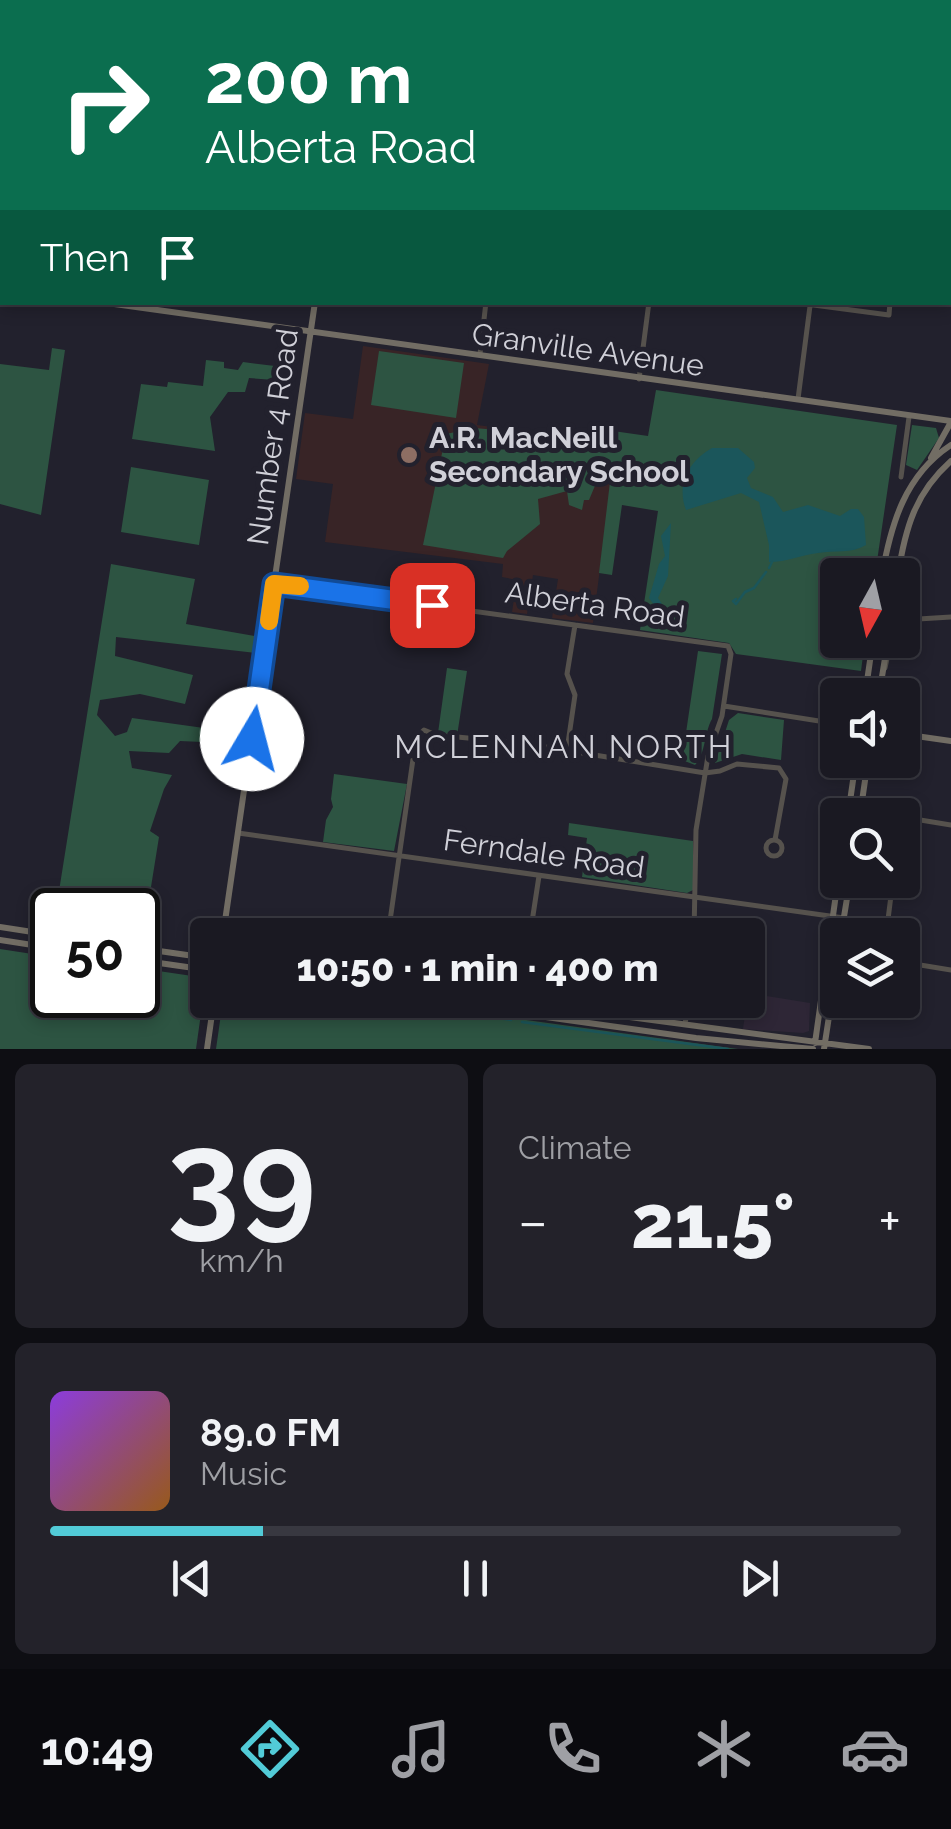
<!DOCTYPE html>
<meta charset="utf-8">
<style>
body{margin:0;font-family:Raleway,sans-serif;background:#23222a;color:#f1f3f6;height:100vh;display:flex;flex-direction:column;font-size:38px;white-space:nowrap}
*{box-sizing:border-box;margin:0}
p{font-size:32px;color:#9fa0a5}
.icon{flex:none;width:55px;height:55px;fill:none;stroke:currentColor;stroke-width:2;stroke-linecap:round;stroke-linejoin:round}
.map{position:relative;height:1049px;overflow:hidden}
.panel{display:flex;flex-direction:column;gap:15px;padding:15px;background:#0e0e13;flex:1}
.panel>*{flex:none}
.hud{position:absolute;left:0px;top:0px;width:952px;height:305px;box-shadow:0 5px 15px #0003,0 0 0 2px #383840;background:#0b6e4f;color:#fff;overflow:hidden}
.needle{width:65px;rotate:188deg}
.buttons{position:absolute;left:820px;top:558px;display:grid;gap:20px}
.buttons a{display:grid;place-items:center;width:100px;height:100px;border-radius:10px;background:#1a1922;box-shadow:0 5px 15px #0003,0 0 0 2px #383840;font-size:50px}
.speed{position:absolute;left:30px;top:888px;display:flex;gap:20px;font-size:50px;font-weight:700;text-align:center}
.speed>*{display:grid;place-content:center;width:130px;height:130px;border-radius:50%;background:#1a1922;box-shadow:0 5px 15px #0003,0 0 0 2px #383840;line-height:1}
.speed .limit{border:5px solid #111;border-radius:15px;background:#fff;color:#111}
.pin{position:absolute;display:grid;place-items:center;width:85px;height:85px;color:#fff;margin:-42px;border-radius:20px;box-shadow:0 5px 15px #0006}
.me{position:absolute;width:110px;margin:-55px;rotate:8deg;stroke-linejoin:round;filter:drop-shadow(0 0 8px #0008)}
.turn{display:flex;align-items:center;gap:35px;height:210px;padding:0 40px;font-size:45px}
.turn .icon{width:130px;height:130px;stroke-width:2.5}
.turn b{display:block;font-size:70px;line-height:85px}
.then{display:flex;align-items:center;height:95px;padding:0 40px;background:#0003;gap:20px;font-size:38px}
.big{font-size:75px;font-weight:800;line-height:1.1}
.panel .tile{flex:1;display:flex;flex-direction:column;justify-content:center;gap:15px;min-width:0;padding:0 35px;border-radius:15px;background:#23222a}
.panel .dial{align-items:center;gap:0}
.dial b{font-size:130px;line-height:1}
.song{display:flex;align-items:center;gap:30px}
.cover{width:120px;height:120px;border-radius:15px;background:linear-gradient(135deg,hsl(270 70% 55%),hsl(30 70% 35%))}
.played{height:10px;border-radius:5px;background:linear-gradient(90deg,#52cbd7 25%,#383840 25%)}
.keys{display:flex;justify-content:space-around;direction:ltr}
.heat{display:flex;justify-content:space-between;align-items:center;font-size:55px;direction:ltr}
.panel .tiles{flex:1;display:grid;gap:15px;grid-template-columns:1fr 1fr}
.tile:last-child{grid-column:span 2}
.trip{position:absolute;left:190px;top:918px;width:575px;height:100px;border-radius:10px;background:#1a1922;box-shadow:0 5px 15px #0003,0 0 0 2px #383840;font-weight:800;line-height:100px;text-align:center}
.tabs{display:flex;height:160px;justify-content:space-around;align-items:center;background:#0a0a0e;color:#9fa0a5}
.tabs .icon{width:70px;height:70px}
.tabs .current{color:#52cbd7}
.tabs b{font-size:45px;color:#f1f3f6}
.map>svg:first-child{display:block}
</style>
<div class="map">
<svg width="951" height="1049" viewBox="0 0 951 1049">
<rect width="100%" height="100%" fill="#22212d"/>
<path fill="#2e2636" d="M748,993L810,1003L809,1031L803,1033L743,1029Z"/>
<path fill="#382426" d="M363,346L489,364L477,425L545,434L543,446L563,449L565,438L616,444L593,623L552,618L558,579L533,575L527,614L512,612L517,580L502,577L503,564L325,542L333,484L296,479L305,413L353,419Z"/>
<path fill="#2d5442" d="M0,0H294L306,2H2V129Z
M52,348L65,350L41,515L0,504V364L49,370Z
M379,351L464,363L456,418L371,405Z
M206,360L224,362V368L238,370L243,362L275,366L274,380L249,378L245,392H228L210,417L215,451L132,439L141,384L167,387L168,382L203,386Z
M656,390L897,425L875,575H838V640H865L861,671L736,654L729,643L640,630L658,511L622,505L612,575L599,573L610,482L597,481L589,500H584L582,510L569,505L567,491L538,499L540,524L507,551L503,558L423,545L446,434L474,428L545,434L543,446L563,449L565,438L604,443L606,430L648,436Z
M912,425L936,428L939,438L917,470L906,465Z
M131,467L209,480L199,545L121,532Z
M111,564L195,579L186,624L260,637L257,653L116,637L115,656L193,675L185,704L140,694L100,700L97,715L115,736L127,732L132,718L204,728L202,742L180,741L169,753L129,751L132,768L172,775L164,789L150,831L159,837L147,912L74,901L72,910H56Z
M698,651L722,654L712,719C704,733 706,753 695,765L682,760Z
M447,668L467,671L457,736L438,733Z
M738,713L784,720L781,760L742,754L715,763L729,720Z
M334,774L407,784L394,851L323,842L326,820L333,807L331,799Z
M569,823L693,841V890L687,893L582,877L587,838L568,835Z
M0,949L52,957V995H138V968L206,978L196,1049H0Z
M223,1000H380L738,1049H216Z"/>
<path fill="#1b565b" d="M712,448H738L754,462L755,468L747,478L751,488L773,497L783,512L808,505L840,516L851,509H858L864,517L866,545C851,554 835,550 818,553C801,555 787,562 769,562V545L759,502L741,493L686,510C676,484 689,461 712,448Z
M671,523L668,576L658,598L666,610L664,618L649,598L659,564L665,556L661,536Z"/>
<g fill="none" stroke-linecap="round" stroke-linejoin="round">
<path stroke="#1b565b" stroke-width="2.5" d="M769,568L772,562
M736,599L733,601L736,604L745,592L754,588L766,572
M374,1000L511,1020
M522,1022L728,1049"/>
<path stroke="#56524d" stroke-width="5" d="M525,2V0
M605,2V0
M689,2V0
M849,2L850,0
M931,2V0
M950,98H951
M950,249H951
M791,302L889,315L890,302
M480,354L486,302
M639,379L649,302
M798,399L810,306
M901,477L909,417
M275,584L728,646L731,654L722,716L708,756L696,830L694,935
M902,620L951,617
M885,668L891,640
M724,706L838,724
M567,750L575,695L567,674L575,625
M902,817L951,825
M238,833L844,918
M766 848a8 8 0 1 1 16 0a8 8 0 1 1-16 0Z
M388,935L416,738L424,730L436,735L521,743L705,773L720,771L737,764L779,768L786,779L775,840
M530,935L539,876
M886,935L893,880
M902,962L951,970
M685,1024L689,1000"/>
<path stroke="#726d64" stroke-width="6" d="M359,2V0
M0,288L2,289
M100,302L951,421
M931,458L951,422
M882,575C891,524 905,475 951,445
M898,575C905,529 915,493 951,461
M865,695L873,640
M879,695L888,640
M902,734L951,741
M848,815L856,760
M860,815L868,760
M0,927L52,935
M223,935L315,302
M841,935L850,880
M0,940L52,948
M138,948L208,958
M138,960L208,970
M424,1000L696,1038L813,1049
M502,1000L869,1049
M815,1043L838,880
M207,1049L214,1000
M824,1049L838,958"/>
</g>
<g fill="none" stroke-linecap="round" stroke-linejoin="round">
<defs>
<path id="route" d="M252,739L274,584L432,605"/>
</defs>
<use href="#route" stroke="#114b97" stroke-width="25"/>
<use href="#route" stroke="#1a73e8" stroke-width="18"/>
<path stroke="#f59e0b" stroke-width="18" d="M269,621L274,584L300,586"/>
</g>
<circle fill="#8d6e63" stroke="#22212d" stroke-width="4" cx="409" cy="455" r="10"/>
<g text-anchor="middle" stroke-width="10" stroke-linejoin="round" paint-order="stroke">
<g font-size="30" fill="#d0d0d8" stroke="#22212d">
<text transform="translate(588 350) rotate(8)" y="10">Granville Avenue</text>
<text transform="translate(273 437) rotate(-82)" y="10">Number 4 Road</text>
<text transform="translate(595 605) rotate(8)" y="10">Alberta Road</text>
<text transform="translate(544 854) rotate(8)" y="10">Ferndale Road</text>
</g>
<g font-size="30" font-weight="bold" fill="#d0d0d8" stroke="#22212d" text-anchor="start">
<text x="429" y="448">A.R. MacNeill<tspan x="429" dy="34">Secondary School</tspan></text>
</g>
<g font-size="32" letter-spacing="2.5" fill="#d0d0d8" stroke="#22212d">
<text x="564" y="758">MCLENNAN NORTH</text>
</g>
</g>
</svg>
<div class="buttons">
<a><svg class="needle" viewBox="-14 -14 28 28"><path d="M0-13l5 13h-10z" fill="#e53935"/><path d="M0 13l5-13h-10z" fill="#9fa0a5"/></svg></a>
<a><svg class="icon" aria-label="sound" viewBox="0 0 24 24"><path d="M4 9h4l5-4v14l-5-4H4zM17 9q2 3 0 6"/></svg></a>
<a><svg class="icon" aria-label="search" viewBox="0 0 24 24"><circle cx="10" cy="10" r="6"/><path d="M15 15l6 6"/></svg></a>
<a><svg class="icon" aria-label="layers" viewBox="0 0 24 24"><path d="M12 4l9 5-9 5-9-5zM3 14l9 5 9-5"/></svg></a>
</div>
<div class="speed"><div class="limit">50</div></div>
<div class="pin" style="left:432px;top:605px;background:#d93025"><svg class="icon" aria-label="arrive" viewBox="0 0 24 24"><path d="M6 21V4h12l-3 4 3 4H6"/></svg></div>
<svg class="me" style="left:252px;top:739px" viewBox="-20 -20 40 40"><circle r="19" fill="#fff"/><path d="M0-13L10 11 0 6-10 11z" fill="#1a73e8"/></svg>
<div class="trip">10:50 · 1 min · 400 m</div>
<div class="hud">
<div class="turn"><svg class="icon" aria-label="right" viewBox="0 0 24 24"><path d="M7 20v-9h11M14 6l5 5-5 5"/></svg><div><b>200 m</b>Alberta Road</div></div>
<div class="then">Then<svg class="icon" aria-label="arrive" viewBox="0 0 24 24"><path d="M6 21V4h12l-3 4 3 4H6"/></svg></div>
</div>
</div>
<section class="panel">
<div class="tiles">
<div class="tile dial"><b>39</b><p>km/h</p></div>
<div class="tile"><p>Climate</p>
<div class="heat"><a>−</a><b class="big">21.5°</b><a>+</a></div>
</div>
<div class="tile">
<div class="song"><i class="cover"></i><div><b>89.0 FM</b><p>Music</p></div></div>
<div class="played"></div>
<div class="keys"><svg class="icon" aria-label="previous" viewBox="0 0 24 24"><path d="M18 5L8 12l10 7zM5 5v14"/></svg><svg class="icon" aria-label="pause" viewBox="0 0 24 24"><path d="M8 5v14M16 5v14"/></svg><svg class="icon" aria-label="next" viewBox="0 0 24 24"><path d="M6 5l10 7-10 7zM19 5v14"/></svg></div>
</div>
</div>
</section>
<nav class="tabs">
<b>10:49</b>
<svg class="icon current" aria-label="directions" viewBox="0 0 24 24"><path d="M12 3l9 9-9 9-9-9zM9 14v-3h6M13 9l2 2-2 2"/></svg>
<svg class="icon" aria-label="music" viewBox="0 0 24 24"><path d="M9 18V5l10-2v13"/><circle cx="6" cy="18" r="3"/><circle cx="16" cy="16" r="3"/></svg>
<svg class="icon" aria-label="phone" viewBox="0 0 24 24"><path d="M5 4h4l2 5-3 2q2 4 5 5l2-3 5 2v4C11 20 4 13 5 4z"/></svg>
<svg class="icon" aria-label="climate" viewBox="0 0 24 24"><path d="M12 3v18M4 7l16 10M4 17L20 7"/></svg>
<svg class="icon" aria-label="car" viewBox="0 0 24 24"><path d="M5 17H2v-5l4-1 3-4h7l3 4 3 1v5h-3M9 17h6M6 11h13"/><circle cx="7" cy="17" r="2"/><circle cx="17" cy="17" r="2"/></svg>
</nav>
